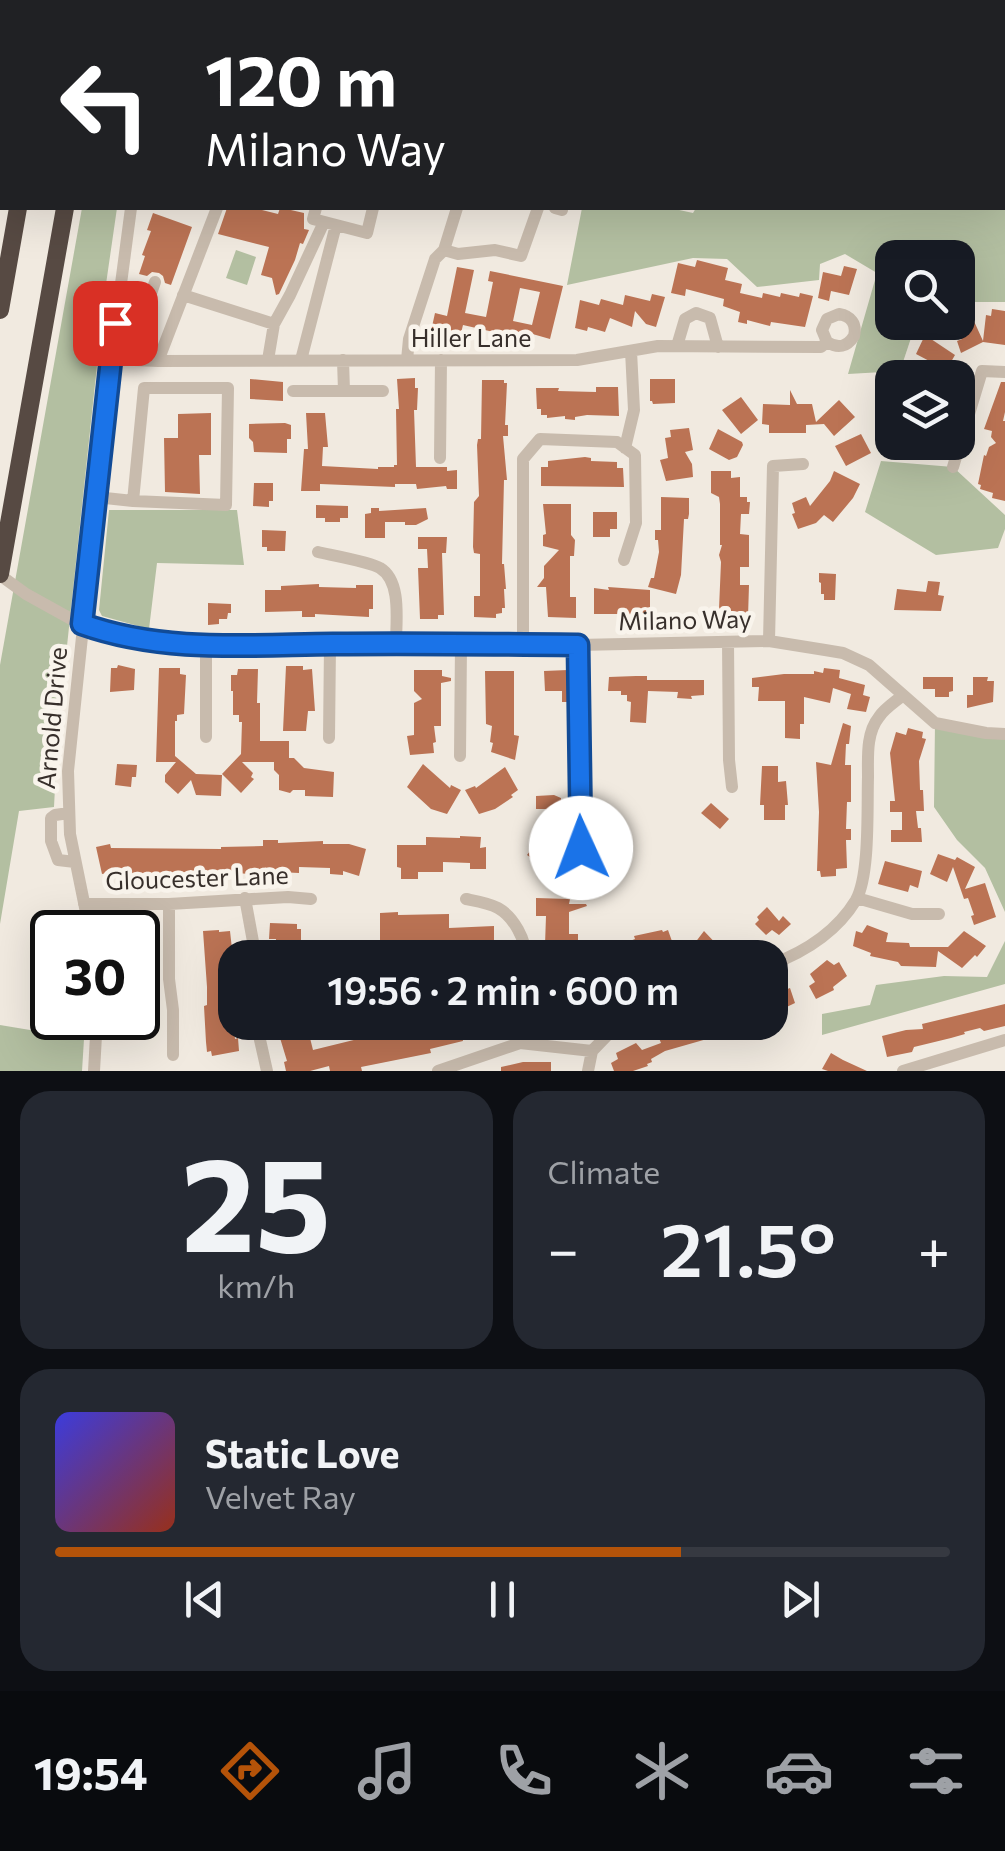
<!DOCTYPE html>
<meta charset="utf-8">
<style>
body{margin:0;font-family:Commissioner,sans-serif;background:#242831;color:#f1f3f6;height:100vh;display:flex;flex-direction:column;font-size:38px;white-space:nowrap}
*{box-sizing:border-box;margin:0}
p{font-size:32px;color:#9ea1a6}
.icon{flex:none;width:55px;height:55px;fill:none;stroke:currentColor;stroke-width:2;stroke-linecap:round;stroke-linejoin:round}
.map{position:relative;height:1071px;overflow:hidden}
.drawer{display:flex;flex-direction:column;gap:20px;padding:20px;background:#0d0f14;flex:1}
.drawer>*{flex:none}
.top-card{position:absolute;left:0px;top:0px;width:1005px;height:210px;box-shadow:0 10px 40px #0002;background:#202124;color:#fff;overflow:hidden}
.controls{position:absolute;left:875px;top:240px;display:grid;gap:20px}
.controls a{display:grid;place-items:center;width:100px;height:100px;border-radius:20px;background:#171b24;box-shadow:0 10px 40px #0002;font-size:50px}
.speed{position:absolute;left:30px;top:910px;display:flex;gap:20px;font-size:50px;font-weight:700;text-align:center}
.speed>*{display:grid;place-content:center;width:130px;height:130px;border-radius:50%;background:#171b24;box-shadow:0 10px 40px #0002;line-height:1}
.speed .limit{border:5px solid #111;border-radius:15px;background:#fff;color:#111}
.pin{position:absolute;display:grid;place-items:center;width:85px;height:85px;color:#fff;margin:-42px;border-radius:20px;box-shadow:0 5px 15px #0006}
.me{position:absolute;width:110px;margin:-55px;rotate:358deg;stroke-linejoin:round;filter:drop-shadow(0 0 8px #0008)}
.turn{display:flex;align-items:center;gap:35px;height:210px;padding:0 40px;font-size:45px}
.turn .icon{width:130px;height:130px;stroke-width:2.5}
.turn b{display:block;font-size:70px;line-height:85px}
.big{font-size:75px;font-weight:600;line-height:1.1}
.drawer .tile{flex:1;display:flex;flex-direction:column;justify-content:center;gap:15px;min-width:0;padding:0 35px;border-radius:30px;background:#242831}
.drawer .dial{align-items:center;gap:0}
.dial b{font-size:130px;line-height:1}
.song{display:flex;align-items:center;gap:30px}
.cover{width:120px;height:120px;border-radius:15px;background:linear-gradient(135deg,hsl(240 70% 55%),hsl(10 70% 35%))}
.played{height:10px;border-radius:5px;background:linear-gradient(90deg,#b45309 70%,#363941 70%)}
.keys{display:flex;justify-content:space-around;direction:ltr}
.heat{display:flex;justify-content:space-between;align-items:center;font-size:55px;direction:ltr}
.drawer .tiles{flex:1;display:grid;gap:20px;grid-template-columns:1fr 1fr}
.tile:last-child{grid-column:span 2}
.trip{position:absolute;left:218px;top:940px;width:570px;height:100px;border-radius:30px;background:#171b24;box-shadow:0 10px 40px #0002;font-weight:600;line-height:100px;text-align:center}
.tab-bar{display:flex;height:160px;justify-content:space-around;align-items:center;background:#090b0e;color:#9ea1a6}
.tab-bar .icon{width:70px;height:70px}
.tab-bar .selected{color:#b45309}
.tab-bar b{font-size:45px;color:#f1f3f6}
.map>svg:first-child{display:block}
</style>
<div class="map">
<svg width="1005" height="1071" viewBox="0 0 1005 1071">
<rect width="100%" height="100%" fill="#f1eae0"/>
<path fill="#b3bfa1" d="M1003,113L1005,114V180L1003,197L1005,201V302H958V258H892V322L916,323L900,371L848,374L877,273L845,254L820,264L819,280L757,287L727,259L693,258L567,285L582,208H670L693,213L696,208H1002Z
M82,208H117L105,291L58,730L54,807L19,811L0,924V665Z
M236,250L256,257L247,285L226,278Z
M881,461L953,467L1005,515V529L998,548L936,555L865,512Z
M109,510H237L244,565L157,563L149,629L102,616L99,610Z
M935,723L1005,734V912L985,868L957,840L934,807Z
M1005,941V984L822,1035V1014L870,1005L876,985L944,976L987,977Z
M0,1025L84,1039L82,1071H0Z"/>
<path fill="#bb7354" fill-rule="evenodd" d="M227,208H254L278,214L280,208H282L304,213V229L309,230L303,244L300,243L295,260L279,294L276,295L272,278L261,275L269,247L218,234Z
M153,213L192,227L171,285L165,283L163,276L159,273L152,272L147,276L139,274L145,256L142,255L151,231L147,230Z
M697,260L728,268L725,280L742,284L740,293L762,298L763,293L780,297L781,293L799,297L800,293L813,296L805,327L771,322L770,326L747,320V324L738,322L740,312L723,306L724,299L686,289L685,296L671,293L678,263L695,267Z
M844,266L857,269L849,295L831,291L829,301L818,298L823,272L841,276Z
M457,267L474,270L465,313L486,317L493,282L488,281L490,271L563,286L550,339L522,331L520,338L463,325L460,337L431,331L435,313L447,316ZM520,288L540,292L532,325L513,321Z
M652,294L665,297L656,327L646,324L635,311L632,327L610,318L605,332L588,327L587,331L575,328L580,300L599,305L601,299L623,305L625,295L650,301Z
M992,309L1005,311V345L983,342L961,353L957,341L962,339L954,323L967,318L968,321L973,319L983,341L986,315L991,316Z
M925,335L955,355L943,376L933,369L935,364L916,354Z
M415,378V388H418L417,410H414L416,467H447V471L457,470V489H447L446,486L417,489L416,484H395V487L320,484V491H301L304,449H308L306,413H325L328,447H323L322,466L378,469V467H394V465H397L396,409H399L397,379Z
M250,379L283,382V401L250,399Z
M650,379H675V403L653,404L652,401H650Z
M482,380H504V383H507L505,425H508V436H503L507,480H504L502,564H504L506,589H504L505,608H502V613L496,614V618L474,617V596H480V554L474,553L473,547L474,502L479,496L477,445L478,439H481Z
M1001,382H1005V412L1003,421H1005V501L992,498L993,493L980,489L981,485L978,484L984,455L986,456L989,447L996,443L991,437L992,431L984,429Z
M596,387H618L619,416L587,415L575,417V420L565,419V416L547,418V415H541V409H537L536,388H559L558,391L596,392Z
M790,390L797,404H812L816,422L839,400L855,417L834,436L824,424L806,425V433H769V425L762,424L763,404L790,405Z
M741,397L758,420L741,434L722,410Z
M211,413V455H199L200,494L165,492L164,438H178V414Z
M285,423L291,425V439H287V453L254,452L253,442L249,438V424Z
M689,428L693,450L685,452L692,464L693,477L666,481L660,460L668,458L665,438L671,437L670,430Z
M718,429L742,442L743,445L737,457L729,460L709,449Z
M861,434L871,453L846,466L835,446Z
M585,457L591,458V461L617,462V468H623L624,487L541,486V467H548V461Z
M711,471H731V478L740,477V497H747V502H750L749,514H741L740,534L749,535V567H740V585H749L748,617L740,618L738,625H721L719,609L721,562L719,555L722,545H720V504L719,497L711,493Z
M834,471L860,484L853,498L833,522L824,515L816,523L798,529L792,514L795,513L792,503L806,497L810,506L830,481Z
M254,483H273V501H269V507L253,506Z
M661,497L689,498V514L688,519H684L681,575L676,594L648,587L651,578H654L659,552L658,540H655V530H661Z
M543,504H571V535L575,540L574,556H570V597H576V618L548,617L546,587H537L544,578V566L559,550L543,546V535L546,534Z
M316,505L348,506V518H340V522H325V518H316Z
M371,508H379V511L426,508L428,519L416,525H405V522H385V538H365V514L371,513Z
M593,512H617V529H610V537H593Z
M262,530L286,531L285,551H267V547H262Z
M418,537H447L446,553H442L444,615H438V619H420L418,568H428L427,549H418Z
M819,573L836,574L835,600H824V594H821V583L819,582Z
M928,581L940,582L938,595L944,596L941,611L894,610L897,589L926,592Z
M319,584V587L356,588V585H373V609H369V617L315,614V617H302V611L265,612V590H281V586Z
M608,587L650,590V621L634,620L624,614H594V588L609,590Z
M208,603L231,604V613H228L227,619H219V624L208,625Z
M118,665L135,669L134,690L110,692L111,668H117Z
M286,666H303V670L312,669L315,711H308L306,731H283Z
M159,668H180V674L186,675L184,714L177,715V721H175V756L196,774L222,775L221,796L196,795L191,780L178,794L165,782V775L176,762H156Z
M824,668L840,670L839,678L865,685L863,695L870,697L866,712L847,709L851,694L833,688L830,703L804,697V724H800V739L785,738V701H758L759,687H752V678L784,674H814V671L823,673Z
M238,669H258L257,703H260V741H289V758H294L304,768L334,772L333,797L305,796V790H293L290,793L279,790V775L274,770V762H242L253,773L251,777L254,779L241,793L222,774L241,754L242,722H239V715H233V691H231V675H237Z
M414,670H442V676L451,678V681L441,683V726H434L436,742L433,743L434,753L410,755L407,736L414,735V703L422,699L414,691Z
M568,670L569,702H562V691H545L544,671Z
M485,671H514V735L519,736L515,760L491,752L493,743L490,742L492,726L486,724Z
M636,676H647V680H704V695L691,696L692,699L677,698L678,692L648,691L646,723L630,722L631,702L627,701V695H621V691H608L609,677Z
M923,677H953V691L949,692V697H935V689H923Z
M973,677H988L987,681H994L993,702L967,708V695H973Z
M843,723L851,726L849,744H846L845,765H851V802H847L846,829H851V840H846L847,868L836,869V876L821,877L820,871H817L819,812L816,762L831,765Z
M908,728L923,732L922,738L926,739L919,761L920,790H923L924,811H916L918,828H921L922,842H891V830H902V812H890V801H895L890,753L896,732L906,735Z
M117,764L137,765L136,777H132L131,787L115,785Z
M423,764L450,788L451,785L461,790L447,814L431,809L407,787Z
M762,766H778V782L786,781L788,805H785V820H764V805H760Z
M505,767L518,790L511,795L513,797L495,809L479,814L465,790L475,786L476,788Z
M554,795L561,798V821H545L546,809H536V796Z
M711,803L729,819L720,829L701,813Z
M460,836L481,837L480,848L486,847V869H470V863L443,862V872H418V879H401V868L397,867V845H426V837L460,838Z
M548,839L569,852L563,863L557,860L550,871L527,855L536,843L538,844Z
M263,840H278V843L323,841V844H349L366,849L359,876L343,871V875L330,874V868L299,867V873L257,871V873L252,874L233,873V878L190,876V879L138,877V879L125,878V869L102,874L96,847L110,844L111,848L221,849V847L263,846Z
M938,854L955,860L957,857L975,867L965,889L985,883L996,917L974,925L971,916L974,915L968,898L964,899L953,867L947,882L930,874Z
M885,861L922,871L918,888L910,885L908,892L878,884Z
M536,898L570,899L569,904H586L587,906L569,912V934H578V955H552V945H545L546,916H536Z
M767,907L779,921L783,916L791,924L779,935L772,930L766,935L755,924L759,920L757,917Z
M398,912V915L449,914V928L494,926V949L414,950L405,951V953L380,950V913Z
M270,923L297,924V929H301V942H306V957H275L276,939H269Z
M867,925L888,933L886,942L909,943L910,947H948L964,931L986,946L977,957L975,955L962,968L938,951L936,967L901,966L898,962L870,956L871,953L853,946L856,931L862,933Z
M219,930V932L230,931L232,949L235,948V979H233L235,1016H233L235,1039L238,1038L239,1051L212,1056L211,1051L207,1052L206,1042L204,1006L207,1005V987L203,931Z
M662,930L663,932L668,930L673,944L665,947L667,954L656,957L655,955L645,958L643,952L635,955L630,941L635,939L634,936Z
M704,931L722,950L724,958H694L688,952Z
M827,960L834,965L839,962L847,976L833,987L834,990L816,999L809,986L815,982L810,974Z
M779,984L785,990L790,988L795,1003L770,1015V987Z
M1005,1004V1026L984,1031L980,1028L964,1032L965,1034L951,1038L914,1047L912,1052L887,1057L882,1036L906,1030L923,1029L922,1024Z
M291,1022H306L313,1050L427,1022H490L492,1032L462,1035L463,1041L430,1049L431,1053L361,1067L362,1071H330L329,1066L310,1071H286L284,1062L287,1061L277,1028Z
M683,1022L753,1023L728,1033L665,1051L651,1059L652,1062L647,1064L648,1066L633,1071H614L611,1063L618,1059L616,1053L636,1043L642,1050L661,1043L656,1031L665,1028L666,1032L684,1025Z
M831,1053L843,1060L867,1071H828L822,1069Z
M523,1062H551V1071H501V1067Z"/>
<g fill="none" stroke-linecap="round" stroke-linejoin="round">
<path stroke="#c8bbad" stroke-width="12" d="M167,2L168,0
M198,2V0
M233,2H236
M381,2L382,0
M935,2L936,0
M316,208L313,219L367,233L373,208
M555,208L562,210
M444,250L458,254L495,250L521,256L538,208
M183,295L274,324
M677,346L685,319L696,313L710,318L718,347
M111,359L158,361L577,360L658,346L821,347L827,342C838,349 847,347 854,336C857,324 851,316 839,314L827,319L822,330L827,342
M139,360L141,322L155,282
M268,360L274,324L290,295L324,222
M301,360L336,225
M343,360L344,391
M407,360L409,339L435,259L444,250L457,208
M158,361L217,208
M293,391H383
M625,448L634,410L631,351
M440,458L441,360
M953,467L982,371L1005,372
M96,497L133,501L226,505L228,388H144L133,501
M318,552C331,555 371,562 380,568C402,581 396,622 396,643
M0,575L26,594L82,625L148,641L206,646L403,643L578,645L769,641L825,650L843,653L869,665L935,723L986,733L1005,734
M769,641L773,466L803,464
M728,642L729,760L732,787
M523,644V459L540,439L617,442L635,455L636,523L624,560
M578,645L582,879
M206,646V737
M329,738L330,644
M460,756L461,644
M69,813L55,815L51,818V841L58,860L75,862
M245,898L256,958
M857,898L912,914H939
M466,899C476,901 489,903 498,908C514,917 526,940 526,958
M84,904H169L288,897L311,899
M169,904V979L173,1010V1055
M90,932L70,834L68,771L111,359L131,208
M770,965C805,952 836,933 856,900C870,875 867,808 868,777C868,757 866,733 879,717C884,709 895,702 902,696
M256,1022L267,1071
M520,1043L522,1022
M94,1071L97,1018
M438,1071L520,1043L592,1051
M588,1071L592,1051L620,1022
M903,1071L1005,1040"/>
<path stroke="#574a43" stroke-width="18" d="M55,2V0
M101,2L102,0
M0,310L18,208
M0,574L65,208"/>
</g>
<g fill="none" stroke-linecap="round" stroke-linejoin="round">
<defs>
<path id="route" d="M115,323L82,624C163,653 248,645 333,644C415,643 496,644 578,645L581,848"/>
</defs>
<use href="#route" stroke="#114b97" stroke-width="25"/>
<use href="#route" stroke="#1a73e8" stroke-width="18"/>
</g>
<g text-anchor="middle" stroke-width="9" stroke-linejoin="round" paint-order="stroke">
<g font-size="25" fill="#372f2b" stroke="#f9f4ec">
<text x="471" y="347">Hiller Lane</text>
<text transform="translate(685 620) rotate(-1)" y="9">Milano Way</text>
<text transform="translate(52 718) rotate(-85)" y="9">Arnold Drive</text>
<text transform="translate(197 878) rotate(-2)" y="9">Gloucester Lane</text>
</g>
</g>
</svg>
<div class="controls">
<a><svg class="icon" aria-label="search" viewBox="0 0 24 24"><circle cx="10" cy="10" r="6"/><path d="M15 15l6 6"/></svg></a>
<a><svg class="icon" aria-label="layers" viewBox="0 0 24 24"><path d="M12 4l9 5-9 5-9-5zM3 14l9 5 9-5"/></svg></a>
</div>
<div class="speed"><div class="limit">30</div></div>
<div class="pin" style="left:115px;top:323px;background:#d93025"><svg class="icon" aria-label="arrive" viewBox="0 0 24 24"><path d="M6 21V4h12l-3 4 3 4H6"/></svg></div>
<svg class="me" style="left:581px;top:848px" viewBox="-20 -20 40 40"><circle r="19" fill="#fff"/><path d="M0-13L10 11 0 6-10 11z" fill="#1a73e8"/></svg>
<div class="trip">19:56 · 2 min · 600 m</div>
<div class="top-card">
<div class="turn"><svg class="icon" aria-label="left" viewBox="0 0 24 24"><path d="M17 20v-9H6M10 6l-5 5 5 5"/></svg><div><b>120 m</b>Milano Way</div></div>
</div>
</div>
<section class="drawer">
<div class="tiles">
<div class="tile dial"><b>25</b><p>km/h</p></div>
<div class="tile"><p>Climate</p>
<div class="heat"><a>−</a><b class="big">21.5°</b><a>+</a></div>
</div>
<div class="tile">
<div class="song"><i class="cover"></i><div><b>Static Love</b><p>Velvet Ray</p></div></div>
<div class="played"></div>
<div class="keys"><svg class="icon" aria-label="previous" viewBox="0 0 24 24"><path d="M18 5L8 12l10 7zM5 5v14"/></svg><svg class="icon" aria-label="pause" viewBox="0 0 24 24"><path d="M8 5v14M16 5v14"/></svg><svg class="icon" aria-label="next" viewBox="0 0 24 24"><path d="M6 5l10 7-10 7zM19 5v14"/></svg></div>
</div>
</div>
</section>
<nav class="tab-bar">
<b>19:54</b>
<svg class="icon selected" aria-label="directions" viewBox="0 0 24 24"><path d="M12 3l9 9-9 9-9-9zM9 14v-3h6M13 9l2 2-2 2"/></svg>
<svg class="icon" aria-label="music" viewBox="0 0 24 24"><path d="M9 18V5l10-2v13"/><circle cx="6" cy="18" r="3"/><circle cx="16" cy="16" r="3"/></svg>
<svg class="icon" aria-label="phone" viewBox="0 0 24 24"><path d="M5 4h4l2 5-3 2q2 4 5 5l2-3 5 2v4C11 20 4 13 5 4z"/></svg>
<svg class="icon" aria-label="climate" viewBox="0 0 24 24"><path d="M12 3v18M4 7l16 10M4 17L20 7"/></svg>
<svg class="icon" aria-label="car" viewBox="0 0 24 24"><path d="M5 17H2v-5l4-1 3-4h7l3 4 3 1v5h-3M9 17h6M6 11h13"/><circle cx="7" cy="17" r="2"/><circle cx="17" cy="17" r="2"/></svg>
<svg class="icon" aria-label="filters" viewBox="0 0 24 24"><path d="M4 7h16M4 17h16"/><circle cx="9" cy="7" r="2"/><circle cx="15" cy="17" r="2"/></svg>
</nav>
